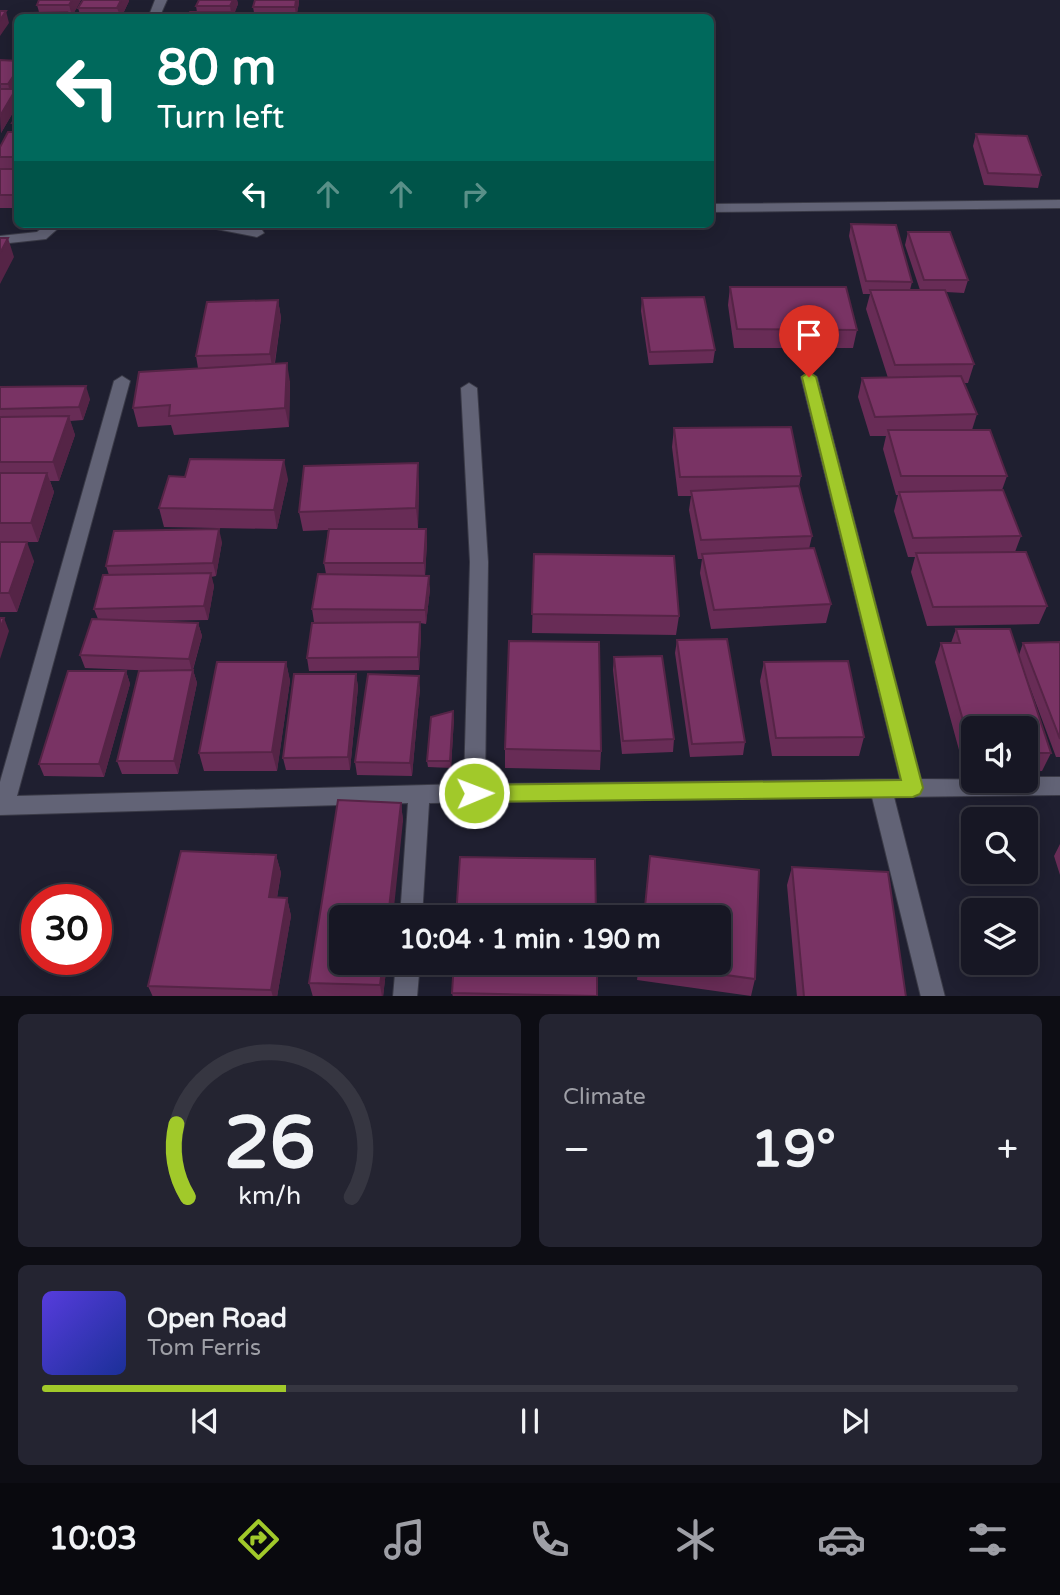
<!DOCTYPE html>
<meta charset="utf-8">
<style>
body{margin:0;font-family:"Varela Round",sans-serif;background:#242431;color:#f1f3f6;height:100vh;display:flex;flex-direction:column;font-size:26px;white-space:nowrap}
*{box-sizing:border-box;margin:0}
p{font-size:23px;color:#9e9fa6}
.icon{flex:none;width:38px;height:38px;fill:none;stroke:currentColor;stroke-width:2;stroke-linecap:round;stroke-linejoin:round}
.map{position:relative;height:996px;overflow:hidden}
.drawer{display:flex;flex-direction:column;gap:18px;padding:18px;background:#0d0d14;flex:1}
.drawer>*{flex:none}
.banner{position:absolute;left:14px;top:14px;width:700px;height:214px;border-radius:10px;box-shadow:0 4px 18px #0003,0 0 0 2px #363641;background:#00695c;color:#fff;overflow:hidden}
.tools{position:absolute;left:961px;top:716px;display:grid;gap:14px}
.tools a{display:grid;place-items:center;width:77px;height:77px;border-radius:10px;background:#171724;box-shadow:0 4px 18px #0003,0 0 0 2px #363641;font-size:35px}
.speed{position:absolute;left:21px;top:884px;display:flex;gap:14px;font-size:35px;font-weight:700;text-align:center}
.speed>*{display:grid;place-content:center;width:91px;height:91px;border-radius:50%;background:#171724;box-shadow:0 4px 18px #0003,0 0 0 2px #363641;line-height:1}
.speed .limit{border:10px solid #d22;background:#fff;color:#111}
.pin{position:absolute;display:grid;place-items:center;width:60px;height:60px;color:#fff;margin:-72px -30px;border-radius:50% 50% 50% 0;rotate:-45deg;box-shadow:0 0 7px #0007}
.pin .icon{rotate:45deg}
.me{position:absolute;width:77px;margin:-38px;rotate:89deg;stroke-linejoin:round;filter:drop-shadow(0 0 5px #0008)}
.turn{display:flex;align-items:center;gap:24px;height:147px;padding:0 28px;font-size:32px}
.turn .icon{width:91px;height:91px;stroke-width:2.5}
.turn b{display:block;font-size:49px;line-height:60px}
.lanes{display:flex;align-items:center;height:66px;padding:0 28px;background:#0003;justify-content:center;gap:35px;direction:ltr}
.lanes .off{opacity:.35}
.big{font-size:52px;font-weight:700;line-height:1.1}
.drawer .widget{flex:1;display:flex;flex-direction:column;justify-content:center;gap:10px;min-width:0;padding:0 24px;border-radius:10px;background:#242431}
.drawer .dial{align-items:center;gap:0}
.dial svg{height:182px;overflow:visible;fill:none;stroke:#363641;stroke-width:7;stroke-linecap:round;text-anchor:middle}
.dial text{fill:#f1f3f6;stroke:none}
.song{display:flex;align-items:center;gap:21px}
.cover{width:84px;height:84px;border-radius:10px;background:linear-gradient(135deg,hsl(250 70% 55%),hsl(230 70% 35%))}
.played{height:7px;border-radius:4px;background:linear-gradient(90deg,#a1c92a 25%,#363641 25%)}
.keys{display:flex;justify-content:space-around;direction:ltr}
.heat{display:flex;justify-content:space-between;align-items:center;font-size:38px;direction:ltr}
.drawer .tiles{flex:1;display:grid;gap:18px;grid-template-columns:1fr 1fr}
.widget:last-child{grid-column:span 2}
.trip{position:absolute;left:329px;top:905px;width:402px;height:70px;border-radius:10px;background:#171724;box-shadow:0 4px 18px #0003,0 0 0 2px #363641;font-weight:700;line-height:70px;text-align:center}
.tabs{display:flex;height:112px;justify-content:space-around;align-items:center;background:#09090e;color:#9e9fa6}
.tabs .icon{width:49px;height:49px}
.tabs .on{color:#a1c92a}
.tabs b{font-size:32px;color:#f1f3f6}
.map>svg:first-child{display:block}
</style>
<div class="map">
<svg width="1060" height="997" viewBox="0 0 1060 997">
<rect width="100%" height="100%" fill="#1f1f30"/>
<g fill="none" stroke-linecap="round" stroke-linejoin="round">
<defs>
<path id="minor" d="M155,0H167L159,18H148Z
M1060,200V208L710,212V204Z
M47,224H63L46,239L0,244V236L37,232Z
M204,224H233L262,230L264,233L257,237L206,227Z
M809,372L817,377L921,779L1026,780V777H1060V795L894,797L945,997H921L872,797L429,803L422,917H400L408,803L0,815V782L114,381L122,376L130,381L17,796L464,784L470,562L461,388L469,383L477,388L488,562L485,784L900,779L801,377Z
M396,962H420L417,997H393Z"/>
</defs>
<use href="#minor" stroke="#3a3a47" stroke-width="2"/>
<use href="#minor" fill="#626376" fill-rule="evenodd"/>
</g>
<path fill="#682c56" d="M81,0L72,16L39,12L37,5Z
M199,0H237L238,4L234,14V18H188L197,12L196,6Z
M129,1L121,18H79L80,14L78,8Z
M299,3L296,18H255L253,7Z
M0,60L18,61V86L16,89L18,95V104L1,133Z
M18,113V208H0V147L15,132L12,123Z
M976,134L1041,175L1038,188L984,185L973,146Z
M851,224L912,282L910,290H920L905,245L908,232L968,280L964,293L946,292L974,364L968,383H964L977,414L972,430L1007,476L1002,490L1021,536L1015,552L1047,606L1039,624L927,626L911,572L915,557H908L894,511L898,495H896L883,449L886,436H870L858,397L862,378H888L866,309L870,294H863L849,236Z
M730,287L857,330L853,348H734L728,305Z
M642,298L715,350L713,363L649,365L641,311Z
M278,300L281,318L275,363L290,382L289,427L174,435L171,425L138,427L133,408L198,368L196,356Z
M0,387L90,399L83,420L70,421L75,435L59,481H50L54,492L38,542H0Z
M674,428L801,476L799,487L812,536L809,549L831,604L826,623L711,629L700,573L702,559H698L689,510L691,496H678L672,447Z
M185,477L288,479L277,529L164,527L159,508Z
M419,482L418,528L368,529H426L427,542L425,576L430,589L426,624L420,623L421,635L419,670L309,671L307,658L340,622H314L312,609L326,574L324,563L328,530L303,531L299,512Z
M0,542L34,561L17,612H0Z
M222,542L216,576L211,577L214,586L208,620L145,621L198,623L202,636L193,670L197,683L178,774H122L117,761L159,671L85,668L80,655L98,619L94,609L109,575L106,566Z
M534,554L679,616L676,635L532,633Z
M956,629L1019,655L1023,643L1060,642V757H1056L1025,674L1051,753L1042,771L1026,772V728H973V749L959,750L935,662L941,643H951Z
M677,640L745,742L743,755L690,757L675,653Z
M614,657L674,739L673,752L622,754L613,670Z
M286,662L290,681L277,771H204L199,753Z
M764,662L864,737L859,756H772L760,681Z
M126,671L130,684L104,777L44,776L39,764Z
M356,674L358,687L350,770H286L283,758Z
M420,688L412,776L357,775L355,762Z
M454,718L451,768L428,767L427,761Z
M505,749L601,751L600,770L505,768Z
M401,803L403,821L341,962H387L383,997H313L309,983Z
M1060,844V875L1054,856Z
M276,855L281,873L277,898H287L291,916L277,997H153L148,986Z
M792,867L906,997H797L787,885Z
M597,962V997H453L452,993Z
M639,962L755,979L751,996L637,980Z"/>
<path fill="#552446" d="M72,0H81L72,16L69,5Z
M121,0H129V1L121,18H117L119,13L117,8Z
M233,0H237L238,4L234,14V18H232L230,6Z
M296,0H299V3L296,18L295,7Z
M6,11L9,23L0,36V20Z
M18,69V86L16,89L18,95V104L1,133L0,116L11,96L8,84Z
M8,238L14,257L0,284V253Z
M278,300L281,318L273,373L270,354Z
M287,363L290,382L289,427L285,408Z
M86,386L90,399L83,420L79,407Z
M69,416L75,435L59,481L53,462Z
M284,460L288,479L277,529L274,510Z
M418,463L419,482L418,528L416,508Z
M47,473L54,492L38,542L31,523Z
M219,529L222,542L216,576L213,563Z
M426,529L427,542L425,576L424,563Z
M27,542L34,561L17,612L9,593Z
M211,573L214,586L208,620L204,606Z
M429,576L430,589L426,624L425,610Z
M4,618L9,631L0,659V629Z
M420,622L421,635L419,670L418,657Z
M198,623L202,636L192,672L189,659Z
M286,662L290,681L277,771L272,752Z
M193,670L197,683L178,774L174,761Z
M126,671L130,684L104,777L99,764Z
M356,674L358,687L350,770L348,757Z
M419,676L420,688L412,776L410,763Z
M453,711L454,718L451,768L450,761Z
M401,803L403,821L393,917H388Z
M276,855L281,873L274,915L269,897Z
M287,898L291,916L277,997H273L271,990Z
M383,962H387L383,997H382L380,985Z"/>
<path fill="#793364" stroke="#552446" stroke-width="2" d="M39,0H72L69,5H37Z
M83,0H121L117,8H78Z
M199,0H233L230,6H196Z
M255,0H296L295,7H253Z
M0,11H6L0,20Z
M67,12L65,18H27L29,13Z
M190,12H234L232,18H188Z
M81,13H119L117,18H79Z
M0,60L18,61V69L8,84H0Z
M0,89H16L0,116Z
M18,113V123H12Z
M8,132H18V157H0V147Z
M976,134L1027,136L1041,175L988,173Z
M0,169H18V193L16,195H0Z
M851,224L896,225L912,282L866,281Z
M908,232H950L968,280H924Z
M0,238H8L0,253Z
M730,287H846L857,330L737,329Z
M870,290H945L974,364L895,365Z
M704,297L715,350L650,352L642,298Z
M278,300L270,354L196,356L207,302Z
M287,363L285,408L169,416L170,405L133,408L139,372Z
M961,376L977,414L875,417L862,378Z
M86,386L79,407L0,409V387Z
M69,416L53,462H0V417Z
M791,427L801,476L680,477L674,428Z
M888,430H990L1007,476H901Z
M190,459L284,460L274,510L159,508L169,476L185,477Z
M418,463L416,508L299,512L304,466Z
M0,473H47L31,523H0Z
M799,486L812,536L701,540L691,491Z
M1003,490L1021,536L913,538L899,492Z
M219,529L213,563L106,566L114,531Z
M329,529H426L424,563H324Z
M0,542H27L9,593H0Z
M814,548L831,604L714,610L702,554Z
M1026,552L1047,606L933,607L916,553Z
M534,554L674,556L679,616L532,614Z
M211,573L204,606L94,609L103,575Z
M318,574L429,576L425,610L312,609Z
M0,618H4L0,629Z
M92,619L198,623L189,659L80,655Z
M420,622L418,657L307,658L312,623Z
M956,629H1010L1051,753H1026V728H973V731H966L941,643H960Z
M727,639L745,742L692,744L677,640Z
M509,641L599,642L601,751L505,749Z
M1060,642V739L1023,643Z
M662,656L674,739L623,741L614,657Z
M848,661L864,737L776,738L764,662Z
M217,662H286L272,752L199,753Z
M193,670L174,761H117L139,671Z
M68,671H126L99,764H39Z
M294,674H356L348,757L283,758Z
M368,674L419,676L410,763L355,762Z
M453,711L450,761H427L431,717Z
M338,800L401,803L388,917H341V962H383L380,985L309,983Z
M181,851L276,855L269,897L287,898L271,990L148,986Z
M650,856L759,870L755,979L639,963L719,962V917H644Z
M460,857L595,859L596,917H456Z
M792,867L888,872L906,997H804Z
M454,962H597V996L452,993Z"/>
<path fill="#a1c92a" stroke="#69831b" stroke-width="2" d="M809,372L816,377L923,788L920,794L913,797L474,802L467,799L464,793L467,788L474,785L901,780L802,377Z"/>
</svg>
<div class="tools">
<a><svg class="icon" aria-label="sound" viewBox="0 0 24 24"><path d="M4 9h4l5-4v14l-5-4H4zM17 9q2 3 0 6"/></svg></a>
<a><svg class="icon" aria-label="search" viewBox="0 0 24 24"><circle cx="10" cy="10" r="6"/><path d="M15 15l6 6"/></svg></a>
<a><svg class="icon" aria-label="layers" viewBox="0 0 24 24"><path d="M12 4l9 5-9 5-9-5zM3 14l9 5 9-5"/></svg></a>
</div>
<div class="speed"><div class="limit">30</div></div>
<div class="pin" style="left:809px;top:377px;background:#d93025"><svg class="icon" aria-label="arrive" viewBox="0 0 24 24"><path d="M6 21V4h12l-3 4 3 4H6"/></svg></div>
<svg class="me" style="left:474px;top:793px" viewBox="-20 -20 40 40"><circle r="17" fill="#a1c92a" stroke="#fff" stroke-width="3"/><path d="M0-11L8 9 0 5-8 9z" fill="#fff"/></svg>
<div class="trip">10:04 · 1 min · 190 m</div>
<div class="banner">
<div class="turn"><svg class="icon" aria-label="left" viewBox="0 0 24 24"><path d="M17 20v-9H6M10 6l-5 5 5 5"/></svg><div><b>80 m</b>Turn left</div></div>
<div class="lanes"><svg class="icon" aria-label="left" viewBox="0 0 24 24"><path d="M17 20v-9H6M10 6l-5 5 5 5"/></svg><svg class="icon off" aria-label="ahead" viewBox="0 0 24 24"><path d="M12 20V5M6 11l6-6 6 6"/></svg><svg class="icon off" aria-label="ahead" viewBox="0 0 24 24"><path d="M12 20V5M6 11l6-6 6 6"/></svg><svg class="icon off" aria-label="right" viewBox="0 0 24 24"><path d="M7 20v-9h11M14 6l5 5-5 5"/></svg></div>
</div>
</div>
<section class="drawer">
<div class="tiles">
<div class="widget dial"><svg viewBox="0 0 100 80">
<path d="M14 69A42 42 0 1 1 86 69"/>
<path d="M14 69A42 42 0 0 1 9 37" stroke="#a1c92a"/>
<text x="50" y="56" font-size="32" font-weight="700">26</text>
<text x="50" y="72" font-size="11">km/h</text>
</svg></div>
<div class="widget"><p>Climate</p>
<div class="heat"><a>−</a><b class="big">19°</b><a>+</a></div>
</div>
<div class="widget">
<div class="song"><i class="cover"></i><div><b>Open Road</b><p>Tom Ferris</p></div></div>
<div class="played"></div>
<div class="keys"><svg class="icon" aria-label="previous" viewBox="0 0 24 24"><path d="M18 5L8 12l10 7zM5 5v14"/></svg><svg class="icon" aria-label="pause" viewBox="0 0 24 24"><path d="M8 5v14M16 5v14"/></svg><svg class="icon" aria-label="next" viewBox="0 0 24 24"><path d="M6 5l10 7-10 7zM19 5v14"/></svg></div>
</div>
</div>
</section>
<nav class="tabs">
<b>10:03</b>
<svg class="icon on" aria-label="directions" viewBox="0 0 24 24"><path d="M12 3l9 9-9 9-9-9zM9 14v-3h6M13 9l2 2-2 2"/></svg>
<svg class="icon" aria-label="music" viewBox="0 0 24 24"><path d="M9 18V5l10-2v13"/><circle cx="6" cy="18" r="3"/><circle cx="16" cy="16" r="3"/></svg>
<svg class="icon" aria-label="phone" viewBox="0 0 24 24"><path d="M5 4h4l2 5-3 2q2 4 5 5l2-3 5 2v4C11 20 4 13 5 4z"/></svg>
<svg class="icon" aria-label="climate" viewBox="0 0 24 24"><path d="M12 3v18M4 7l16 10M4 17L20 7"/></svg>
<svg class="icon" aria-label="car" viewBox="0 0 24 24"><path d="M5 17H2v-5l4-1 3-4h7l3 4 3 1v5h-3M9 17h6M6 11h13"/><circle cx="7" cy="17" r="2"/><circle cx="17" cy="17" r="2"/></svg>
<svg class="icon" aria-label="filters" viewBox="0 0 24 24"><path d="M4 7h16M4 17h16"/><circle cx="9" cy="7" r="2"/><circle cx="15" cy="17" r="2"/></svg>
</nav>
